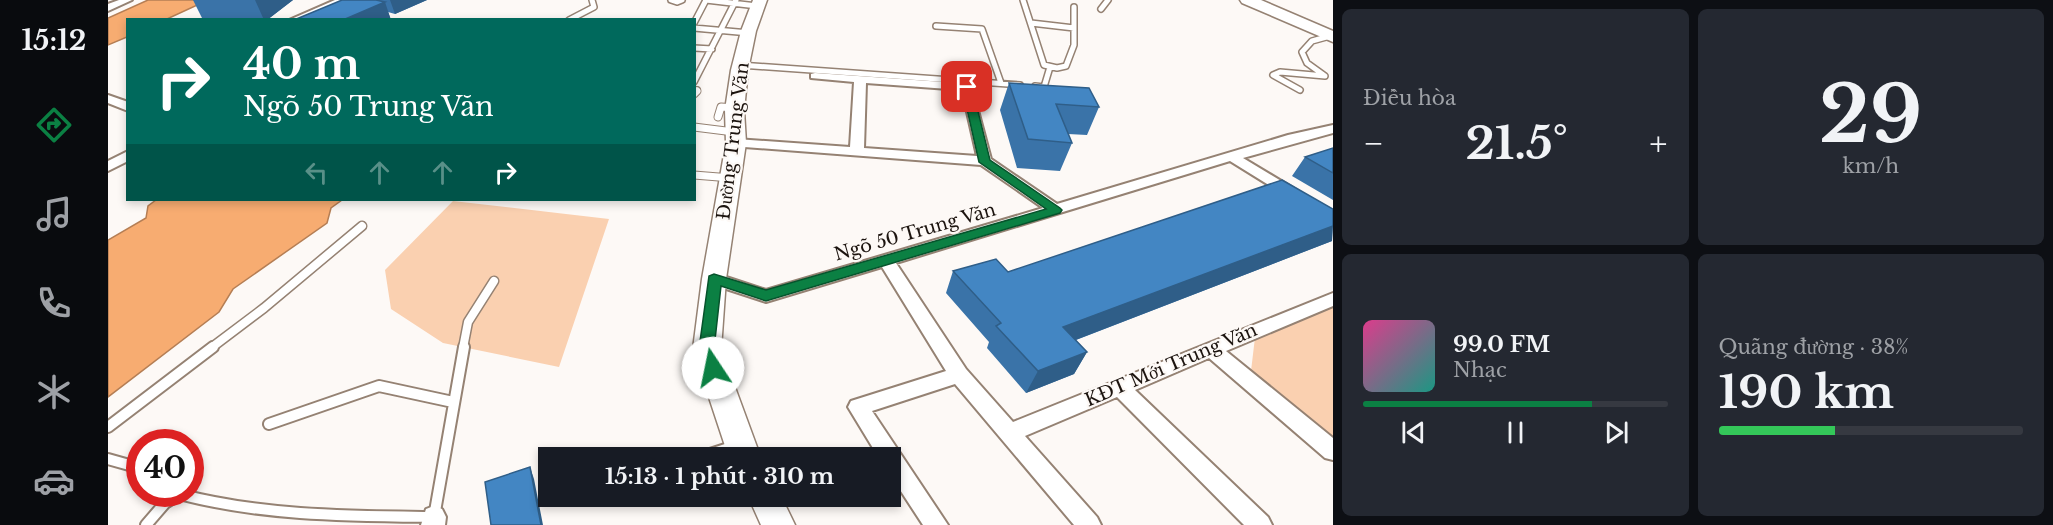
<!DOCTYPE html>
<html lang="vi">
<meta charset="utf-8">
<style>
body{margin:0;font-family:"Libre Baskerville",serif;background:#242831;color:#f1f3f6;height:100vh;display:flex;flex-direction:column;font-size:22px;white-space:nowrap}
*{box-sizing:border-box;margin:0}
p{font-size:20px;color:#9ea1a6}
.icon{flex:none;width:33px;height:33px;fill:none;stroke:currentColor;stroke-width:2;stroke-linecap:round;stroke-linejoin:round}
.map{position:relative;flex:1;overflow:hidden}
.panel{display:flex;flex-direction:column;gap:9px;padding:9px;background:#0d0f14;width:720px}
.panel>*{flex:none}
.guide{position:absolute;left:18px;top:18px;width:570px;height:183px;border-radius:0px;box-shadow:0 3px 9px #0003;background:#00695c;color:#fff;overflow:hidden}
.speed{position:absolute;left:18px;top:429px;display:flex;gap:12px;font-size:30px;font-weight:700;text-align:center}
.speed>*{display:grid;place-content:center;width:78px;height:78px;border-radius:50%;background:#171b24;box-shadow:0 3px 9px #0003;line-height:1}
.speed .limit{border:9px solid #d22;background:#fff;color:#111}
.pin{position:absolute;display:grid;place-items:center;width:51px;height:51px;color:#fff;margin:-26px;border-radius:12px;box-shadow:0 3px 9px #0006}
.me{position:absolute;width:66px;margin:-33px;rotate:349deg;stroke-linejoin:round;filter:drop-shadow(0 0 4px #0008)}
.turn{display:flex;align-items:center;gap:21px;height:126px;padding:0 18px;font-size:27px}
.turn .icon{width:78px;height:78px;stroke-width:2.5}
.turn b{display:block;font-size:42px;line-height:51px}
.lanes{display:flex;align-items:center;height:57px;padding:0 18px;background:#0003;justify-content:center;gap:30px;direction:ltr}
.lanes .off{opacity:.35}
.big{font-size:45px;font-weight:700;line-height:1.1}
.panel .widget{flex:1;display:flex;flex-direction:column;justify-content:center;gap:9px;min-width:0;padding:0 21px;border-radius:9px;background:#242831}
.panel .dial{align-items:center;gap:0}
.dial b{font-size:78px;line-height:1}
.song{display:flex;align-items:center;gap:18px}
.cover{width:72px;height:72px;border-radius:9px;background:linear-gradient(135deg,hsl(330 70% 55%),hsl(170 70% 35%))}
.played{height:6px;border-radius:3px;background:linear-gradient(90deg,#0b8043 75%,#363941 75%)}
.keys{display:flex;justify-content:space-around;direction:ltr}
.heat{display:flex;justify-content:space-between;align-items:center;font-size:33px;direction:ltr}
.charge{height:9px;border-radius:4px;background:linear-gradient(90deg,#34c759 38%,#363941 0)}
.panel .tiles{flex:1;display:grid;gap:9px;grid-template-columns:repeat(2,1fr)}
.trip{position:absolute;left:430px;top:447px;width:363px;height:60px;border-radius:0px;background:#171b24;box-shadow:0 3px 9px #0003;font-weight:700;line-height:60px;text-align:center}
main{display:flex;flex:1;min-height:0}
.tabs{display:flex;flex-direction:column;width:108px;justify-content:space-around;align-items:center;background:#090b0e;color:#9ea1a6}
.tabs .icon{width:42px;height:42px}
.tabs .current{color:#0b8043}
.tabs b{font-size:27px;color:#f1f3f6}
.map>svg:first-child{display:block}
</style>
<main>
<nav class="tabs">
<b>15:12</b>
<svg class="icon current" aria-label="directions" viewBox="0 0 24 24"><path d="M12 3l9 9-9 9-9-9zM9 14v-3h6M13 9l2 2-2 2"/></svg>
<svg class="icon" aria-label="music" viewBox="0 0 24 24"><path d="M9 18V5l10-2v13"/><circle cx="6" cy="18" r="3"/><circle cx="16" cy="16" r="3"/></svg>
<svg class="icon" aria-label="phone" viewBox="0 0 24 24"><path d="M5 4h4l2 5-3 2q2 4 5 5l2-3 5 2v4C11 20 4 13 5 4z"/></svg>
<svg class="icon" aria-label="climate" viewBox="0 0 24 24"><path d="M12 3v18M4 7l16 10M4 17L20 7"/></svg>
<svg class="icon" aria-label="car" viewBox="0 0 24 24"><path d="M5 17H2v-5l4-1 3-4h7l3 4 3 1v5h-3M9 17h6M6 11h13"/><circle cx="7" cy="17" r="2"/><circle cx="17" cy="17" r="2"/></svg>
</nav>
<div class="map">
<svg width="1225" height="525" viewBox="0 0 1225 525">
<rect width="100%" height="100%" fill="#fdf9f6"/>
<path fill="#fad0b0" d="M345,201L501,219L451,367L335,343L283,309L277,270Z
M1225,299V438L1143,371L1148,329Z"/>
<path fill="#f7ac71" stroke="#b57e54" stroke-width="1.5" d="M40,0H100L59,19L20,20L19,37L0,45V18Z
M48,200H234L223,208L219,223L125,289L111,312L0,397V240L38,218L40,206Z"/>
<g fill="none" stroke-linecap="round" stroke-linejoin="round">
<defs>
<path id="lane-far3" d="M563,0L569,2L574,0
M598,0L649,6
M915,0L936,65L949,68L958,66L966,45V7
M993,9L1000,0
M461,20L486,7L484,0
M586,23L598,0
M923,23L966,28
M828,26L874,29L893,83
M586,28L641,33
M586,48L604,49
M632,65L912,85
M586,82L628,0
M927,86L936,87L942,67
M586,90H589L587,92
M1192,90L1165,75L1172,72L1217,76L1199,63L1194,52L1204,41L1222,36"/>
<path id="lane-far2" d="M586,94L589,91
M610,117L613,107L627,108
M586,127L626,132
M586,175L623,178"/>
<path id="lane-far1" d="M103,348L156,308L254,226
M355,348L360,322L386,281"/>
<path id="lane" d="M161,424L271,386L345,402
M0,427L105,347
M590,458L627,446
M0,459L32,468
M71,494C155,516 240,516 326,517L356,347
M38,525L57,503L71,494"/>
<path id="street" d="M11,0H24L0,11V4Z
M227,0H241L196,20H181Z
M707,73L863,84L883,159L949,204L1180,135L1225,125V133L1135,158L1190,191L1192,194L1190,197H1180L1122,161L788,263L858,369L905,422L1225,293V306L1118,351L1225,438V460L1217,458L1101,358L1027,390L1160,517L1164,525H1136L1009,397L917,436L989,517L993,525H966L847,384L764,411L840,525H815L783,476V458H771L740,407L743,401L838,371L774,267L658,302L600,283L598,279L600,275L606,273L658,290L935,208L873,165L623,146L621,143L628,139L742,147L746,82L703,78V74ZM758,83L854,90L869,156L756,148Z
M0,95L20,102V111L0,103Z
M20,151V161L0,171V161Z
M326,506L334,509L338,517L337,525H313L318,509Z"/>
<path id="secondary" d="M645,0H659L648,31L640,70L636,110L638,143L618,279L613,349L653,458H621L585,349L594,279L618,143L617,110L623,70L633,31Z
M640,496H673L687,525H653Z"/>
<path id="primary" d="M1132,0H1153L1225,31V42L1134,3Z"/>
</defs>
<use href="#lane-far3" stroke="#958273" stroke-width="8"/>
<use href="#lane-far2" stroke="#958273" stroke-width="9"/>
<use href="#lane-far1" stroke="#958273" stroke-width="11"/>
<use href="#lane" stroke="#958273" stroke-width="14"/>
<use href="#street" stroke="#958273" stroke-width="4"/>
<use href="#secondary" stroke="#958273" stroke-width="3"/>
<use href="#primary" stroke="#958273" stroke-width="3"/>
<use href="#lane-far3" stroke="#fff" stroke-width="5"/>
<use href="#lane-far2" stroke="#fff" stroke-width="7"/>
<use href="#lane-far1" stroke="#fff" stroke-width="8"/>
<use href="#lane" stroke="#fff" stroke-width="10"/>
<use href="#street" fill="#fff" fill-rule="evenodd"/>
<use href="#secondary" fill="#fff" fill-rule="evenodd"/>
<use href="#primary" fill="#fff" fill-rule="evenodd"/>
</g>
<path fill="#3a73a8" d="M85,0H185L159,20H95Z
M234,0H319L287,14L280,12L283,20H186Z
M901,83L991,107L979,135L960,134L964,143L952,171L909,168L892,110Z
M1225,148V200L1184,176L1197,157Z
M1225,209L1224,241L968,340L979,352L966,374L918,393L879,348L881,342L838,293L845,271L900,272Z"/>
<path fill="#2f5e88" d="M147,0H185L159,20H156Z
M282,0H319L287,14Z
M277,2L283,20H235Z
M1225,226L1224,241L944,349L955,327Z
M979,352L966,374L918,393L930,371Z
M422,467L426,479L435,525H433Z"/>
<path fill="#4386c3" stroke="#2f5e88" stroke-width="1.5" d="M234,0H268L277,2L235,20H186Z
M901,83L981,88L991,107L948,104L964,143L920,139Z
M1225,148V173L1197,157Z
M1174,180L1225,209V226L955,327L979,352L930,371L888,326L893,323L845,271L888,259L900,272Z
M422,467L433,525H383L377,482Z"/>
<path fill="#0b8043" stroke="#07532c" stroke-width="1.5" d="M859,84L864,87L882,160L952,208L954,210L952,213L658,301L613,286L606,349L613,368L611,372L605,374L599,372L591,349L601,276L606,274L658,290L938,209L871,162L854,87Z"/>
<g text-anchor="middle" stroke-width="4.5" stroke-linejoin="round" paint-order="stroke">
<g font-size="18" fill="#1c140f" stroke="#fdf9f6">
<text transform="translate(625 141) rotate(-83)" y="6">Đường Trung Văn</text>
<text transform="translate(807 232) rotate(-16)" y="6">Ngõ 50 Trung Văn</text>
<text transform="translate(1063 365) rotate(-23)" y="6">KĐT Mới Trung Văn</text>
</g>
</g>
</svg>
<div class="speed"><div class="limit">40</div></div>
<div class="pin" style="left:859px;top:87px;background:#d93025"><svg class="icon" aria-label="arrive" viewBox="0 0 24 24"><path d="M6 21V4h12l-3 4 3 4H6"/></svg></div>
<svg class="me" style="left:605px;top:368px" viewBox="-20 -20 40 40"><circle r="19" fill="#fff"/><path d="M0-13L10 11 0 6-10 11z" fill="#0b8043"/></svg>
<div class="trip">15:13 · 1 phút · 310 m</div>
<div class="guide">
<div class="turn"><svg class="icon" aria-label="right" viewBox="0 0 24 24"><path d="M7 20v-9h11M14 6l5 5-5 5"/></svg><div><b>40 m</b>Ngõ 50 Trung Văn</div></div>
<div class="lanes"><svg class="icon off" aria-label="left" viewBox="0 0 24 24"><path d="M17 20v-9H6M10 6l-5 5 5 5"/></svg><svg class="icon off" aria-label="ahead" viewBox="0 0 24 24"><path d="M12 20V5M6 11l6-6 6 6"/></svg><svg class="icon off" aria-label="ahead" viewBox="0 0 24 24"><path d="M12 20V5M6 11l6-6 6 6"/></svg><svg class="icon" aria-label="right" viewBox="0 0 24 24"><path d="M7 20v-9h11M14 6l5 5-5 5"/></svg></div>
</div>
</div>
<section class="panel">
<div class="tiles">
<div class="widget"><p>Điều hòa</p>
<div class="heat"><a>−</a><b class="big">21.5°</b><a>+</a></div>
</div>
<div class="widget dial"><b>29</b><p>km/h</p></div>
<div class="widget">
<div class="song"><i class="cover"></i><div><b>99.0 FM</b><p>Nhạc</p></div></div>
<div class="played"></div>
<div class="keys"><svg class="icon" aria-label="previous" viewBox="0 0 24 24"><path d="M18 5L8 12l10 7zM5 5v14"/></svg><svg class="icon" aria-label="pause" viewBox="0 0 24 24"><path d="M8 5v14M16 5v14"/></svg><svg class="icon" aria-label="next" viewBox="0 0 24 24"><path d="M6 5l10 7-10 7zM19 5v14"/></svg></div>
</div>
<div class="widget"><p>Quãng đường · 38%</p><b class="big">190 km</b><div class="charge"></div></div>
</div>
</section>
</main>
